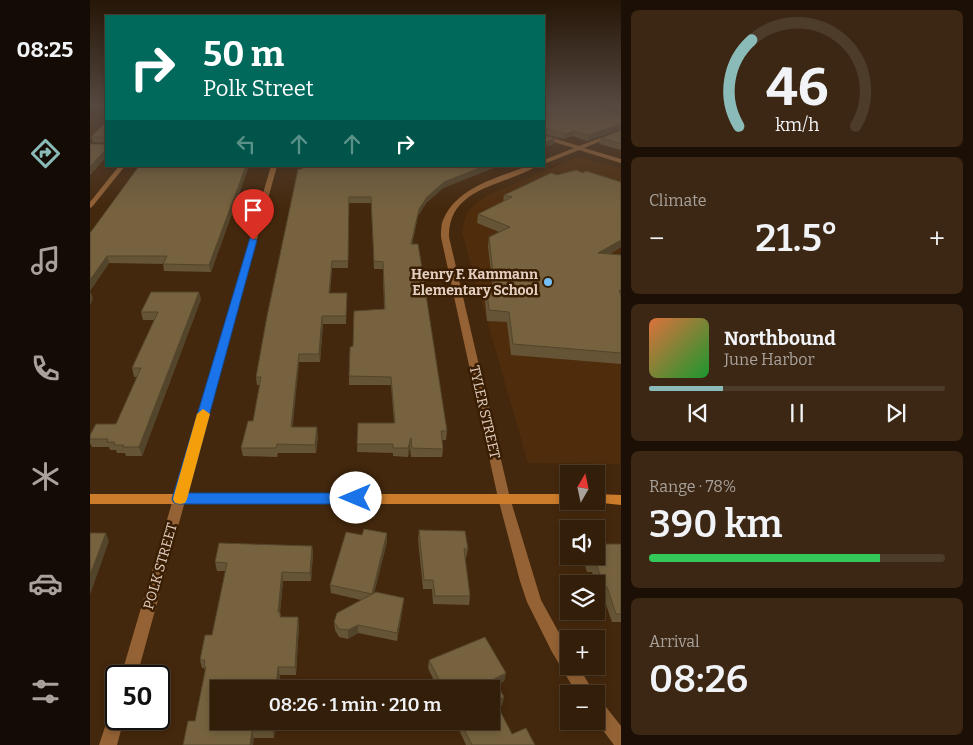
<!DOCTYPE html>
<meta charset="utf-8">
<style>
body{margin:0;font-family:Bitter,serif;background:#3b2713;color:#f1f3f6;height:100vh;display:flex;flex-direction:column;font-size:19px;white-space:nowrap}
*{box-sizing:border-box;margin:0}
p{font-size:16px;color:#a9a29c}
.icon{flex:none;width:28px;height:28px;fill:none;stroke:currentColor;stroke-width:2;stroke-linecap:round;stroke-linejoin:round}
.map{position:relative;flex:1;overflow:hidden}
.drawer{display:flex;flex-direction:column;gap:10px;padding:10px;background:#1c1006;width:352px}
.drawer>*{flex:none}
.top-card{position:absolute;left:15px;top:15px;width:440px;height:152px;border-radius:0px;box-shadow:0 2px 8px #0003,0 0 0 1px #4e3c2b;background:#00695c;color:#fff;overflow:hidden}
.needle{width:32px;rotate:9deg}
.fabs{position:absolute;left:470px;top:465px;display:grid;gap:10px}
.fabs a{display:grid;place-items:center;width:45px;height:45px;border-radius:0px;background:#331e0a;box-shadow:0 2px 8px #0003,0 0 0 1px #4e3c2b;font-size:25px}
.speed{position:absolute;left:15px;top:665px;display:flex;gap:10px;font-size:25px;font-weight:700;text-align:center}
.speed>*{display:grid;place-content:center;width:65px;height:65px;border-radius:50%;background:#331e0a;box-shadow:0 2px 8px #0003,0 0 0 1px #4e3c2b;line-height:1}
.speed .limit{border:2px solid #111;border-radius:8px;background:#fff;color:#111}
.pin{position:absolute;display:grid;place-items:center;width:42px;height:42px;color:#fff;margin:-51px -21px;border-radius:50% 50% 50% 0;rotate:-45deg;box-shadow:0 0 5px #0007}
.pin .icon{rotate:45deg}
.me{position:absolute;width:55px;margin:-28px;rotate:270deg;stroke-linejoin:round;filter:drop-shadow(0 0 4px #0008)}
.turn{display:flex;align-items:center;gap:18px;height:105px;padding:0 15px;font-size:22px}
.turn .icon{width:65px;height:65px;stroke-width:2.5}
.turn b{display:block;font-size:35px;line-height:42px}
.lanes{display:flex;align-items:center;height:48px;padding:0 15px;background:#0003;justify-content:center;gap:25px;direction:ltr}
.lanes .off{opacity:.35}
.big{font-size:38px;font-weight:600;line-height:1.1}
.drawer .widget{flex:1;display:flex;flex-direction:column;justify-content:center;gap:8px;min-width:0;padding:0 18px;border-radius:8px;background:#3b2713}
.drawer .dial{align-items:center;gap:0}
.dial svg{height:130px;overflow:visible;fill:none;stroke:#4e3c2b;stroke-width:7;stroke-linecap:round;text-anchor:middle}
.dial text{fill:#f1f3f6;stroke:none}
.song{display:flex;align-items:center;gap:15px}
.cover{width:60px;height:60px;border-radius:8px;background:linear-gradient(135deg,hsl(20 70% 55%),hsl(130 70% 35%))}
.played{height:5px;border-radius:2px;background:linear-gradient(90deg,#8bbbb9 25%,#4e3c2b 25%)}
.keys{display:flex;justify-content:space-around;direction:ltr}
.heat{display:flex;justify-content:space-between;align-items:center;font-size:28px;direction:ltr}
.charge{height:8px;border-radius:4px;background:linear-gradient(90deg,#34c759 78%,#4e3c2b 0)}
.trip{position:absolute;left:120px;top:680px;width:290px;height:50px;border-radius:0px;background:#331e0a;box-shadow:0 2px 8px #0003,0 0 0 1px #4e3c2b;font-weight:600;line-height:50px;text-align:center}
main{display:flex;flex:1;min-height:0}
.tab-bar{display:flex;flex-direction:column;width:90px;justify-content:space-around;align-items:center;background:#140c04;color:#a9a29c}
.tab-bar .icon{width:35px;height:35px}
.tab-bar .current{color:#8bbbb9}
.tab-bar b{font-size:22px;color:#f1f3f6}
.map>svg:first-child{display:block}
</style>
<main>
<nav class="tab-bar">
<b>08:25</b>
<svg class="icon current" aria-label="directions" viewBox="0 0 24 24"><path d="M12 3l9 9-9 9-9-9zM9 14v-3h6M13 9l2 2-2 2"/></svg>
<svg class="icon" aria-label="music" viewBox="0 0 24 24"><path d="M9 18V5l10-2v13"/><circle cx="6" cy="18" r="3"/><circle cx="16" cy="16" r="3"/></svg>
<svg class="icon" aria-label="phone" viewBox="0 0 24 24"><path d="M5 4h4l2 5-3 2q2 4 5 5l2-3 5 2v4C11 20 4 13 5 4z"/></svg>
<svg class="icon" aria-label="climate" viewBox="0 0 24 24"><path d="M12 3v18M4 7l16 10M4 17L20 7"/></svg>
<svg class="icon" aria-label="car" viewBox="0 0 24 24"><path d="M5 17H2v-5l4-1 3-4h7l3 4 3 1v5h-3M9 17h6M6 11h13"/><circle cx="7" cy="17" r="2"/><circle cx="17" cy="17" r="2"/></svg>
<svg class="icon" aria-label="filters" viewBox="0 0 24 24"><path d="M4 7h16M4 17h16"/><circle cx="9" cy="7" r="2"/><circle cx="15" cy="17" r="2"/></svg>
</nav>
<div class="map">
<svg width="531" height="745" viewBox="0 0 531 745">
<rect width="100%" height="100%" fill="#44280d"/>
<path fill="#4f2d0c" d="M488,157L530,168V464L438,463L372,233L375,218L380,209L396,196Z"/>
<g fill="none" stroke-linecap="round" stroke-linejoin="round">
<path fill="#946234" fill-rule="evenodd" d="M531,130V133L494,148L531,159V163L489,150L454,164V160L484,148L454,139V135L489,146Z
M29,166H35L2,207L0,208V202Z
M181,166H187L47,676H31Z
M438,166H447C414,186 358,187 359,237L420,498L451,600L479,651V666H488L505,694H487L462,652L437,602L430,581L408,498L351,237C351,231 351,223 354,218C368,187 409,177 438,166Z
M506,700L512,702L531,726V745H524L506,721Z
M26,710V719H34L27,745H9L20,712Z"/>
<path fill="#cd7c2b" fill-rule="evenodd" d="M0,494H479V501H484L479,504H0Z
M506,494L531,495V505L502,502L501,501H506Z"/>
</g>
<path fill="#655435" d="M454,106L531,113L498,141L482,136L474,139L454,134Z
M501,106H531V112Z
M16,122V157L0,175V144H16V143L3,142L1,137Z
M531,130V150L509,144L511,138Z
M49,166H159L121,272L74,271L73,264L19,263L0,291Z
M212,166H408L353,188L336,203L328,216L322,244L357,431L356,440H352L353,449L352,457H321L320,447L318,457L303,456V453L267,452L268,423H304L301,385H259V376L263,346L294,309L293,269H284L281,203H259L258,268H242L240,293H257L256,324H233L230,362H209L202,427L228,435L226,453H188L187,457L153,456L151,448L163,421L170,385H167L166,377L212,169Z
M493,173L531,182V247L520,254L531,255V364L421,355L417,322L397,321L395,301L397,291H403L398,246L399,237L409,232L387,223L388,214L413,202L414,195L467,175Z
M111,299L52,456H36L35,453H27L26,450H20L19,447H2L0,443V435L26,424L47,377H44L42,368L64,320H53L51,312Z
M329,530L378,549L376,558H375L380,596L379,605L343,604L342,589H333L328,539Z
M297,542L284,593L314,598L313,606L307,641L268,633L258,639L249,637L245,630L244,622L271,600L241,593L240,585Z
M531,544V622H522L513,596H510L502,572H497L492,556H506Z
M222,546L223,554L221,581H193L190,612L191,617H208L209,625L206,675H190L184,738H164L105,721L115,671L114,668H112L110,660L122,635L136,571H127L125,562Z
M339,660L416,673L414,681L407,685L414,697L412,705L408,707L422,734L445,745H376L365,721H401V689H348L338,668Z"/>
<path fill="#53452b" d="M531,124V129L498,141L499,135Z
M484,131L482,136L474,139L476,134Z
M465,138L464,144L454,148V143Z
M16,149V157L0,175V167Z
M156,166H159L121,272L119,265Z
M394,166H408L353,188L336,203L328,216L321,251V244L329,209L337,197L354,182Z
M531,240V247L505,263L508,253Z
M17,256L19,263L0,291V280Z
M242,261V268L239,301V293Z
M1,292L3,299L0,305V294Z
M109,292L111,299L52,456L49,447Z
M232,316L233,324L230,362L229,354Z
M209,354V362L202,435L201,427Z
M227,427L228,435L226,453L225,445Z
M321,438L320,447L318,457V448Z
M16,533L19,541L0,595V575Z
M297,533V542L282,602V594Z
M222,546L223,554L221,581L220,573Z
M192,572L193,581L189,620L188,612Z
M314,598L313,606L307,641V633Z
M208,617L209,625L206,675L205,667Z
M268,625V633L258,639V630Z
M188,667L190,675L188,689H186Z
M416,673L414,681L402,687L404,679Z
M414,697L412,705L402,709L405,701Z
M183,721H185L184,738L182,730Z
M162,731L164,738L163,745H160Z"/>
<path fill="#76623e" stroke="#53452b" d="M454,106H500L531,113V124L499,135L484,131L476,134L454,128V131Z
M16,122V149L0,167V144H16V137H1Z
M531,130V144L511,138Z
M454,135L465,138L454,143Z
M49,166H156L119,265L73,264L77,256H17L0,280V233Z
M212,166H394L354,182L337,197L329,209L321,244H328L331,262L357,431H351L353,449L322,448L321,438L318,448H303V444H267L268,423H305L301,377L259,376L260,347L263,346L264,311L295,309L293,262L284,261L281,197H259L258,261H242L239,293H257L256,316H232L229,354H209L201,427H227L225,445L187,444L186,448H151L158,421H163L171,377H166L177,316L208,169H212Z
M486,170L493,173L496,171L531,182V240L508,253L531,255V291L529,290L531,296V353L423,344L419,312L399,310L397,291H405L399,237L420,227L388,214L422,197L414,195L461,173L467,175Z
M61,292H109L49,447H33L34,445H24L25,442H17L18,439H0V435L6,424H26L51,368H42L68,312H51Z
M274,529L297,533L282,594L240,585L256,532L272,535Z
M329,530L375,531L378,549H374L380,596H345L343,580H334Z
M0,533H16L0,575Z
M129,543L222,546L220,573L192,572L188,612H190V617H208L205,667H188L186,689H129V721H183L182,730L162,731L160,745H93L98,721H105L116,667H114L115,660H110L115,635H122L137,563L125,562Z
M506,544H531V614H526L517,587H514L506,563H501L498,556H506Z
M286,592L314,598L307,633L268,625L258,630L249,629L244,622L247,613Z
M395,637L416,673L404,679L414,697L405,701L422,734L436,728L445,745H382L370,721H401V689H354L339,660Z"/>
<linearGradient id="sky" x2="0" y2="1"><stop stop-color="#251607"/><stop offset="0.5" stop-color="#564840"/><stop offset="1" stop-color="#564840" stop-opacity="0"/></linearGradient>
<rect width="531" height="210" fill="url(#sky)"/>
<path fill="#1a73e8" stroke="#114b97" d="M160,238L167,240L98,493H266L272,494L274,498L272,502L266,504H89L84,503L82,499Z"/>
<path fill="#f59e0b" d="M113,409L120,414L97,499L95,503L90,504L85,503L83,499L107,414Z"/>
<circle fill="#74c0f6" stroke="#391e03" stroke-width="2" cx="458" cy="282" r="5"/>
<g text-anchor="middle" stroke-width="5" stroke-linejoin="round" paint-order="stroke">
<g font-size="14" font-weight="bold" fill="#e3d0c2" stroke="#391e03" text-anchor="end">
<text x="448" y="279">Henry F. Kammann<tspan x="448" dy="16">Elementary School</tspan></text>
</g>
<g font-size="14" fill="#e3d0c2" stroke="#391e03">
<text transform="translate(395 412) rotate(77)" y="5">TYLER STREET</text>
<text transform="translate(70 566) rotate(-74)" y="5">POLK STREET</text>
</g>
</g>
</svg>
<div class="fabs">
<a><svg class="needle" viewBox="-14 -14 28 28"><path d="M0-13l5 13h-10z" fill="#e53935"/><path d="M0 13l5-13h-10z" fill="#a9a29c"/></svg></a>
<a><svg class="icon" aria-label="sound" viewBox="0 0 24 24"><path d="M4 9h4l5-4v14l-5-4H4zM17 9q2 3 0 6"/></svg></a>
<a><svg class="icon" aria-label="layers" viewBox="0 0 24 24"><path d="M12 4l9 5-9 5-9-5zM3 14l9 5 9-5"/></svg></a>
<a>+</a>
<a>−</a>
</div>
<div class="speed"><div class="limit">50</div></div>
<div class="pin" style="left:163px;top:240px;background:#d93025"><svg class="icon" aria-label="arrive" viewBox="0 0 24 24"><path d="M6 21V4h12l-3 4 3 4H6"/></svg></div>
<svg class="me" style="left:266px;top:498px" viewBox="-20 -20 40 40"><circle r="19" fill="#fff"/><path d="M0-13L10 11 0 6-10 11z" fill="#1a73e8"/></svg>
<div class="trip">08:26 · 1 min · 210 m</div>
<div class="top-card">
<div class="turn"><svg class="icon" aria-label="right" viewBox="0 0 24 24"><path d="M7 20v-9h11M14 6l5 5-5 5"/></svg><div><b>50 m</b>Polk Street</div></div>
<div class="lanes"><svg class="icon off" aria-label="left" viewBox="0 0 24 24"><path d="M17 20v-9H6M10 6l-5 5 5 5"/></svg><svg class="icon off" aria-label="ahead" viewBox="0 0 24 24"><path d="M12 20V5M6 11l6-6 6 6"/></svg><svg class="icon off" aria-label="ahead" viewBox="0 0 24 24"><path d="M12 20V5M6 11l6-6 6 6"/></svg><svg class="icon" aria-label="right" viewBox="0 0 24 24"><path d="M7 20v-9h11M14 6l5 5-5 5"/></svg></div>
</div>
</div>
<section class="drawer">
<div class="widget dial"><svg viewBox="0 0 100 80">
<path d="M14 69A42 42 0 1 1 86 69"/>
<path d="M14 69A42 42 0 0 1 22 16" stroke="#8bbbb9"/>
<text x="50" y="56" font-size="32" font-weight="700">46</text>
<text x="50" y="72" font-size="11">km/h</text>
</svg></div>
<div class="widget"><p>Climate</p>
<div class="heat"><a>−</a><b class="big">21.5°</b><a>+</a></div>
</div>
<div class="widget">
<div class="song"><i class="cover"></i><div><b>Northbound</b><p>June Harbor</p></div></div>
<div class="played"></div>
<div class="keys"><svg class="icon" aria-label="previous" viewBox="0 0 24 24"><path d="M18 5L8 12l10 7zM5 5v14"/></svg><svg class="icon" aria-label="pause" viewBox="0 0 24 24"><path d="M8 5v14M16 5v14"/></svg><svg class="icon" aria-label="next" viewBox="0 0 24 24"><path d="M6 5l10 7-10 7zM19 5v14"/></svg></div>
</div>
<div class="widget"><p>Range · 78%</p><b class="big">390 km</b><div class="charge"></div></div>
<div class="widget"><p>Arrival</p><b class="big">08:26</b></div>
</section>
</main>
